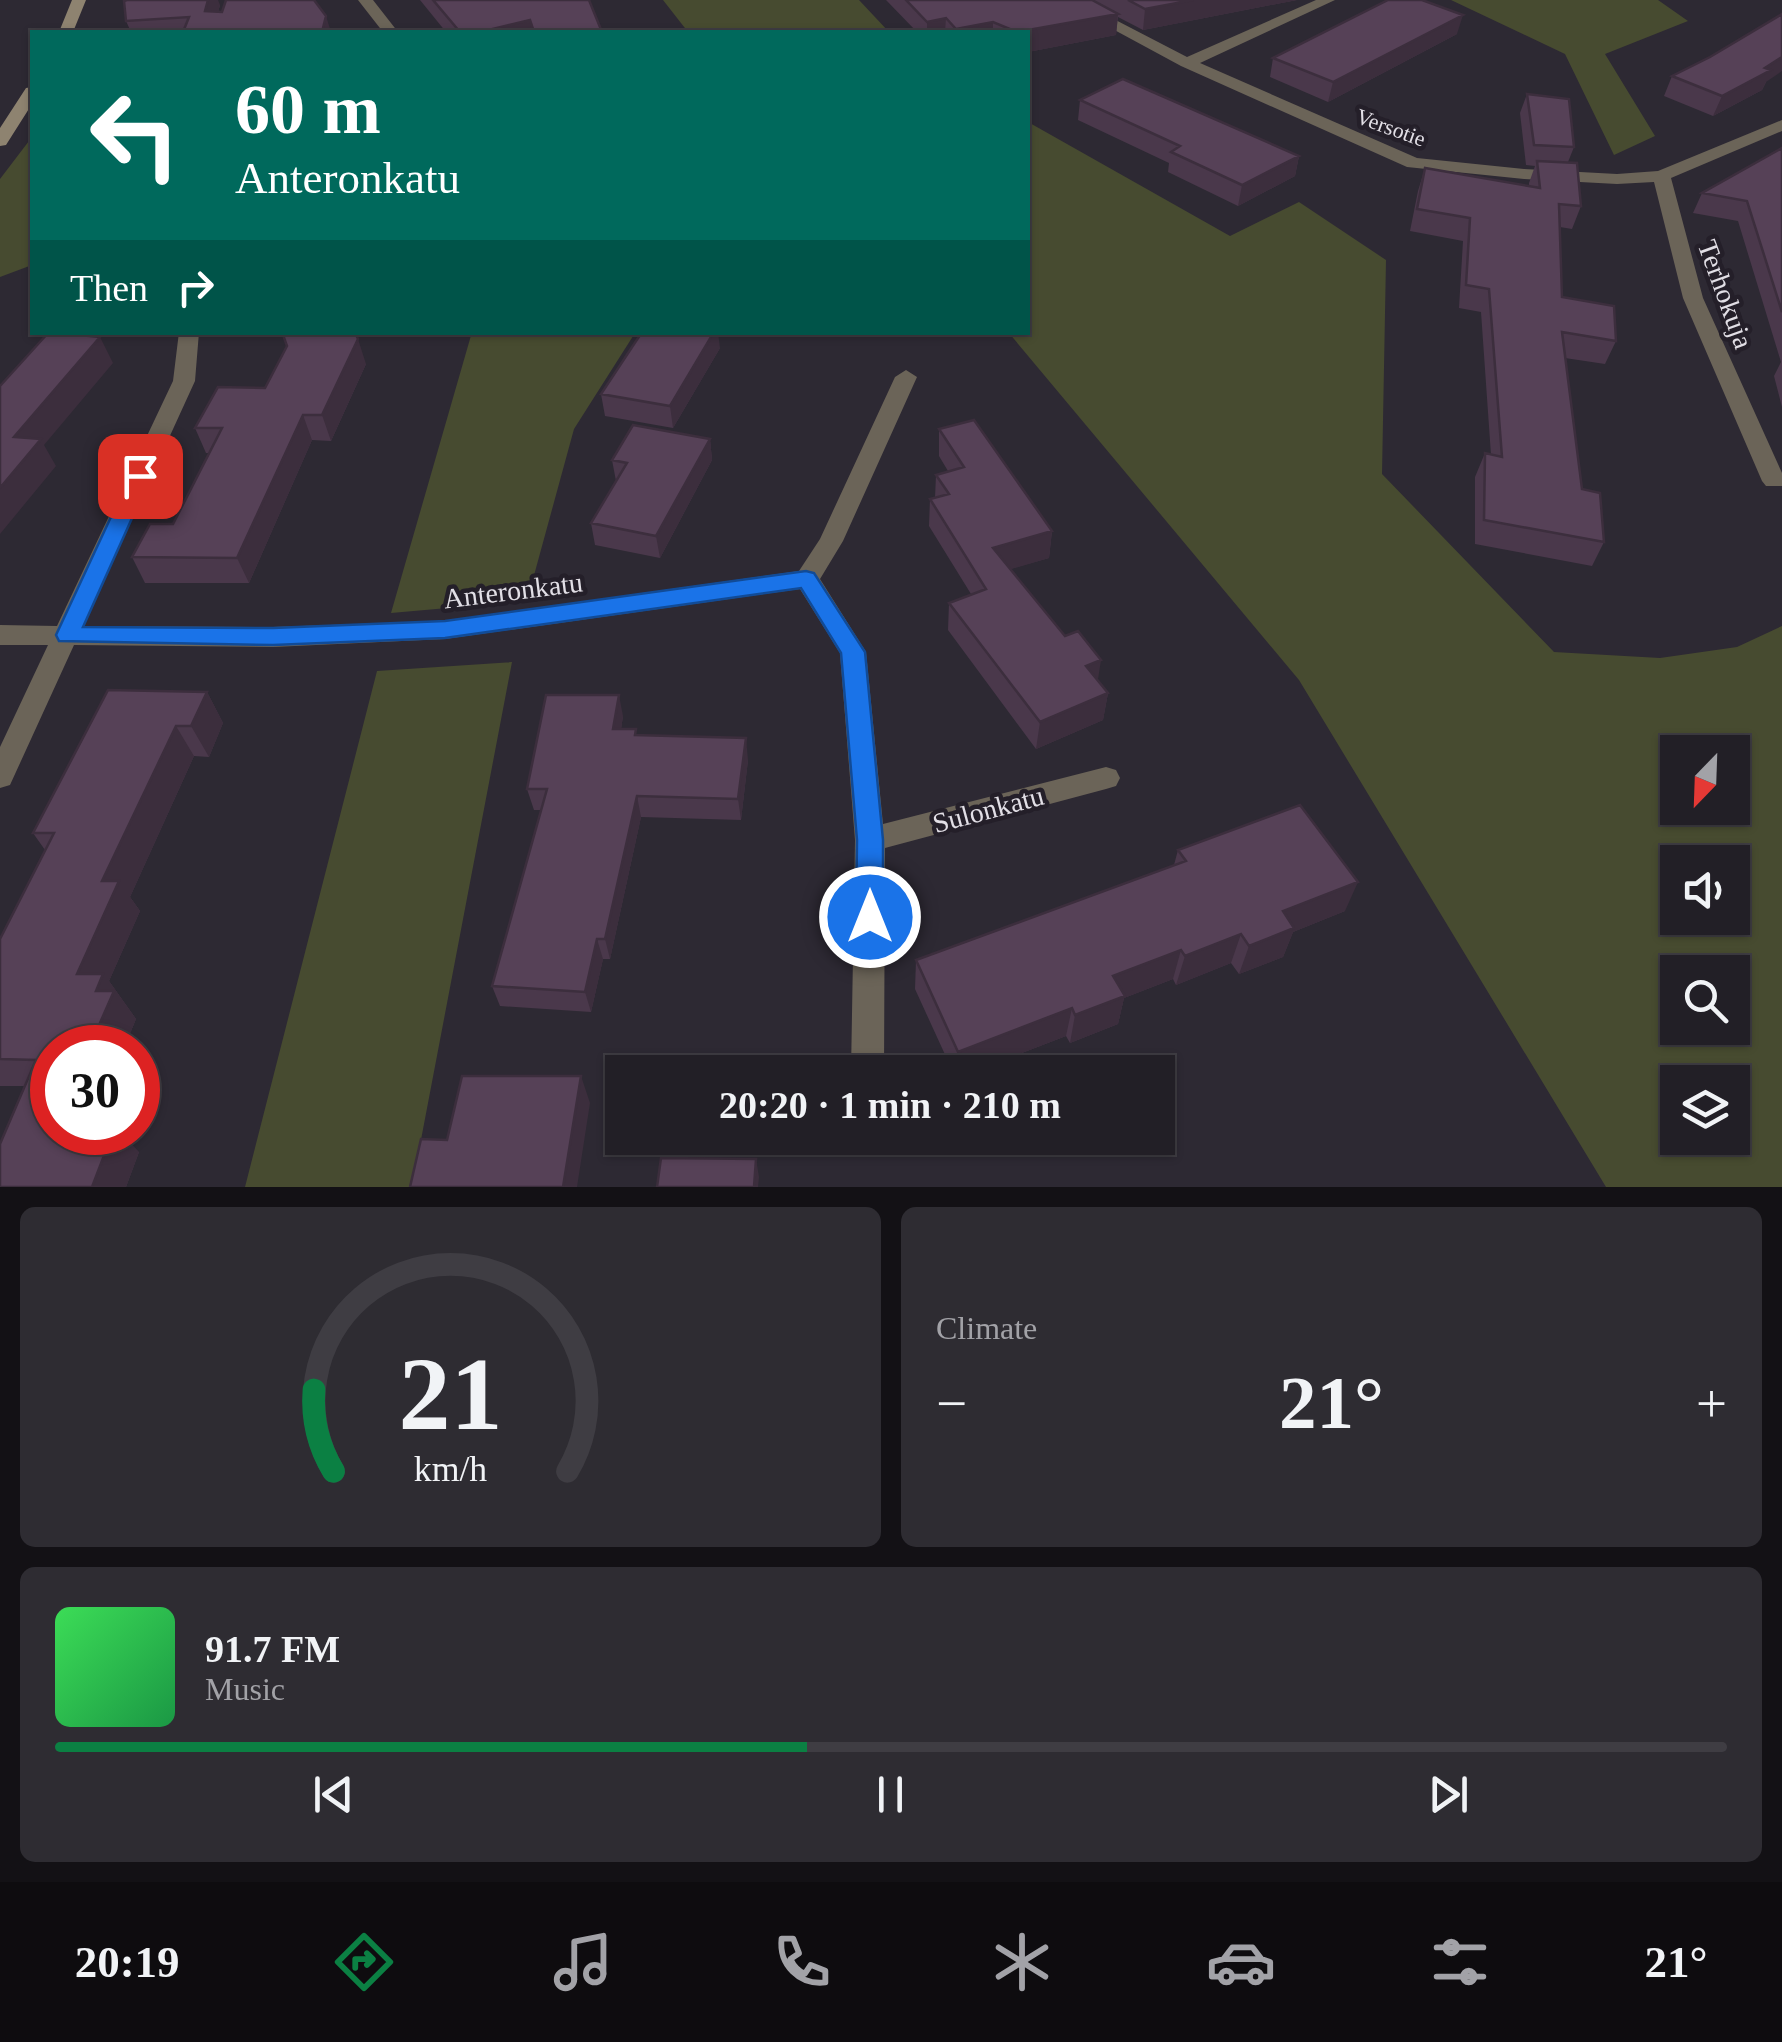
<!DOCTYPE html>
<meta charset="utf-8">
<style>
body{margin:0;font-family:Georgia,serif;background:#2e2c32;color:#f1f3f6;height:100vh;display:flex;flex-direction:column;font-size:38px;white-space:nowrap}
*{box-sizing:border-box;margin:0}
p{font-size:32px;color:#a2a2a7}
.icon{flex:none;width:55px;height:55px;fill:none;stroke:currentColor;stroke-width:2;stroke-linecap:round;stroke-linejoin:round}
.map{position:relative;height:1187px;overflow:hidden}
.drawer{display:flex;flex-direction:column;gap:20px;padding:20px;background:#131115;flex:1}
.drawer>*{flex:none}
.top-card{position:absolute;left:30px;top:30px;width:1000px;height:305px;border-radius:0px;box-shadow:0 2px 8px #0004,0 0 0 2px #3f3d43;background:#00695c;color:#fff;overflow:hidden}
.needle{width:65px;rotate:203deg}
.buttons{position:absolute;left:1660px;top:735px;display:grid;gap:20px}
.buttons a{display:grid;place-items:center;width:90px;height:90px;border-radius:0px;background:#221f26;box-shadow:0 2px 8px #0004,0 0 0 2px #3f3d43;font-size:50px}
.speed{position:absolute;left:30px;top:1025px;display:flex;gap:20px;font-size:50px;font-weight:700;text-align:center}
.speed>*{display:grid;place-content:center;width:130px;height:130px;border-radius:50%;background:#221f26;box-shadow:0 2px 8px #0004,0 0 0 2px #3f3d43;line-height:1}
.speed .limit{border:15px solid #d22;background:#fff;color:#111}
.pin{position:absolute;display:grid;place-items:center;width:85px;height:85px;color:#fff;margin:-42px;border-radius:20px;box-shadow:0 5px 15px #0006}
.me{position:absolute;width:110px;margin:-55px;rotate:0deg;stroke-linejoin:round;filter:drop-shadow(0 0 8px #0008)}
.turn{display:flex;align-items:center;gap:35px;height:210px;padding:0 40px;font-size:45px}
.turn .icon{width:130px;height:130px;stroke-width:2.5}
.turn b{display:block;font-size:70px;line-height:85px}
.then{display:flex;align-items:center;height:95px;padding:0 40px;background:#0003;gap:20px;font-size:38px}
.big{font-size:75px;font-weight:600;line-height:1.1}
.drawer .tile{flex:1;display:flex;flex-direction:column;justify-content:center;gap:15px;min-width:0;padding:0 35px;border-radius:15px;background:#2e2c32}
.drawer .dial{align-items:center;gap:0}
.dial svg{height:260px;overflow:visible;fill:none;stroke:#3f3d43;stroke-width:7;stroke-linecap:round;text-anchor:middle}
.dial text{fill:#f1f3f6;stroke:none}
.song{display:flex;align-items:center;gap:30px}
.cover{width:120px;height:120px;border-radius:15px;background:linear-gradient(135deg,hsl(130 70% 55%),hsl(140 70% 35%))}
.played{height:10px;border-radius:5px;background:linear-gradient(90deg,#0b8043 45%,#3f3d43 45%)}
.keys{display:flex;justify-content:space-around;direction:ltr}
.heat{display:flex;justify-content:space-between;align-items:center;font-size:55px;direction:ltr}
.drawer .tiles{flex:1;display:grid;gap:20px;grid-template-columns:1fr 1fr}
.tile:last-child{grid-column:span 2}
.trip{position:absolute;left:605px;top:1055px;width:570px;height:100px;border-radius:0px;background:#221f26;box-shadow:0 2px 8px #0004,0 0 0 2px #3f3d43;font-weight:600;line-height:100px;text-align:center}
.tab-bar{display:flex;height:160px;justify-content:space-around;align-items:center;background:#0e0c0f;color:#a2a2a7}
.tab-bar .icon{width:70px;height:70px}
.tab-bar .current{color:#0b8043}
.tab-bar b{font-size:45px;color:#f1f3f6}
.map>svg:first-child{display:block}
</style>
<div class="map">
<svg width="1782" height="1187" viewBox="0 0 1782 1187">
<rect width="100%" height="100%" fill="#2d2933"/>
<path fill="#474b30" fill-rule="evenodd" d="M663,0H859L889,32H688Z
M1451,0H1658L1688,21L1605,54L1655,136L1614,155L1565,54Z
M1028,122L1230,236L1299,202L1386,260L1382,474L1554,652L1660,658L1737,647L1782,626V1187H1606L1299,680L1009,333L1028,332ZM1678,752H1732V808H1678ZM1678,862H1732V918H1678ZM1678,972H1732V1028H1678ZM1678,1082H1732V1138H1678Z
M32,137V265L0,277V179Z
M472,332L635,333L574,429L527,601L391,613Z
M512,662L412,1187H245L377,671Z"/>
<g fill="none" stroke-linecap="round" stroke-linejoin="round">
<path fill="#6b6458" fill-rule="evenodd" d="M358,0H373L398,32H383Z
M1059,0H1077L1187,57L1316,0H1335L1200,63L1417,158L1524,169L1617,174L1658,171L1782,120V131L1671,178L1703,298L1782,473V486H1766L1762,481L1683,298L1654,182L1617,184L1524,179L1407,167L1181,66Z
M179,332H199L195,381L83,626L273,627L445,621L799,571L820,539L895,377L906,370L917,377L843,541L820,579L866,652L883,824L1106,767L1116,770L1120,778L1116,786L1106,789L885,848L884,1072H851L855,840L840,653L800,589L445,639L273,647L74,645L10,785L0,788V747L48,645H0V625L57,626L173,381Z"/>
<path fill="#8e8370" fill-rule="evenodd" d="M72,0H86L73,32H59Z
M32,87V104L6,145L0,146V128L26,88Z"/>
</g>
<path fill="#4a384b" d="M420,0H589L602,32H446Z
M886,0H1297L1143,30L1118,17L1116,35L1028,52V32H917Z
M220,5L218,12L331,32H131L126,21Z
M1457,34L1328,102L1270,77L1273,58Z
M1710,57L1766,82L1762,90L1713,116L1664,96L1672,76Z
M1527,94L1574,147L1568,162L1581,206L1572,229L1560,227L1562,297L1616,341L1605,364L1565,358L1582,489L1604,542L1592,566L1475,544V477L1485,453L1491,455L1481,312L1459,308L1463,241L1410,231L1418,191L1425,168L1529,186V183L1535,166L1526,165L1520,113Z
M1080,100L1299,156L1295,176L1238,206L1168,172L1169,163L1078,120Z
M1782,148V407L1774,376L1781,362L1738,221L1693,213L1702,193Z
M720,348L673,428L605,416L601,394Z
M366,364L331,441L312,440L249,583H145L132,557L173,524L209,453H206L195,428L265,388Z
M939,429L1052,531L1049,558L1010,569L1108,693L1103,720L1036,749L948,630L949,603L971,594L929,526L930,499L935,498L936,475L948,471L939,456Z
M710,439L712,460L660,558L595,545L591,523L616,481L612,460Z
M207,692L223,723L209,757L194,756L130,897L140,911L109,981L136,1019L124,1048H52V1132L139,1152L126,1187H0L25,1086H0V939L45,850L33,833Z
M623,716L621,729L637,735L748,760L741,820L641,817L610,959H603L591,1012L500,1006L492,986L541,810H534L527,789Z
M1178,850L1345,911L1293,932L1283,957L1239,974L1231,963L1176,985L1173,979L1124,998L1118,1024L1070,1043L1066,1036L973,1072H953L915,989L916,960L1174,865Z"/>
<path fill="#3c2e3d" d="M208,0H218L220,5L213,32L205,11Z
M1193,0H1297L1143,30L1145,9Z
M1118,14L1116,35L1028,52V32H1017Z
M1463,15L1457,34L1328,102L1333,82Z
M326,16L331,32H322Z
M946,18L945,32H927V22Z
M530,20L532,32H480Z
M993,22V32H956V29Z
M1782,57V71L1766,82L1762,90L1713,116L1722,96Z
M1299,156L1295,176L1238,206L1242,185Z
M714,332H718L720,348L673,428L670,406Z
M100,337L113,363L44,445L56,466L0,534V488L14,437Z
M358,339L366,364L331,441L322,415Z
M303,415L312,440L249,583L237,558Z
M710,439L712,460L660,558L656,536Z
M1052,531L1049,558L991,575L993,548Z
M1101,660L1097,686L1086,666Z
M207,692L223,723L209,757L191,726Z
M1108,693L1103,720L1036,749L1040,722Z
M619,695L623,716L618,750L613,729Z
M176,726L194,756L130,897L140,911L109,981L136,1019L124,1048H89L77,974L102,881Z
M746,738L748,760L741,820L738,799Z
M637,796L641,817L610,959L605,939Z
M1358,882L1345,911L1293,932L1283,957L1239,974L1249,946L1283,911Z
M1241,934L1231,963L1176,985L1185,956Z
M597,939L603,959L591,1012L585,992Z
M1181,950L1173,979L1124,998L1118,1024L1070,1043L1075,1015L1113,976Z
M1072,1008L1066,1036L973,1072H957L958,1052Z
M581,1076L590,1103L577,1187H563Z
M113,1132H121L139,1152L126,1187H92Z
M756,1159L759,1177L758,1187H754Z"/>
<path fill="#564157" stroke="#3c2e3d" stroke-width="2.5" d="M127,0H208L205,11L222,12L226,0H314L326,16L322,32H183L189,17L126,21L124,1Z
M433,0H589L602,32H534L530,20L480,32H460Z
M906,0H1092L1118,14L1017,32L993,22L956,29L946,18L927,22Z
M1128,0H1193L1145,9Z
M1388,0H1422L1463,15L1333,82L1273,58Z
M1782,14V57L1765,68L1771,70L1722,96L1672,76L1710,57Z
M1123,79L1299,156L1242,185L1171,152L1180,146L1080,100Z
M1527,94L1569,99L1574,147L1534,145Z
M1782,148V312L1747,201L1702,193Z
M1537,161L1577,163L1581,206L1559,204L1562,297L1614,306L1616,341L1562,332L1582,489L1600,493L1604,542L1484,520L1485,453L1502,457L1489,289L1466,285L1470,218L1417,209L1425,168L1540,188Z
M49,332L100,337L14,437L41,439L0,488V386Z
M282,332H355L358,339L322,415H303L237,558L132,557L150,524H173L222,428H195L218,387L265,388L287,346Z
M642,332H714L670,406L601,394Z
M974,420L1052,531L993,548L1065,636L1078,631L1101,660L1086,666L1108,693L1040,722L949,603L986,589L930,499L949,494L936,475L964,467L939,429Z
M633,425L710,439L656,536L591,523L627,463L612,460Z
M108,690L207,692L191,726H176L102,881H119L77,974H103L96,991H114L89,1048H52V1132H113L92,1187H0V1144L36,1060L0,1059V939L54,833H33Z
M546,695H619L613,729H636L635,735L746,738L738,799L637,796L605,939H597L585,992L492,986L547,789H527Z
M1300,805L1358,882L1283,911L1294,928L1249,946L1241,934L1185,956L1181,950L1113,976L1125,996L1075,1015L1072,1008L958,1052L916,960L1186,861L1178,850Z
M462,1076H581L563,1187H410L421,1139L447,1140Z
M661,1158L756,1159L754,1187H657Z"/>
<path fill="#1a73e8" stroke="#114b97" stroke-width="2.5" d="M140,469L151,476L83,627L273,628L445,621L806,571L814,573L865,652L883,840V917L879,926L870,929L860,926L856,917L857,840L841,653L801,588L445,638L273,645L59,641L56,635L130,476Z"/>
<g text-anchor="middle" stroke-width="9" stroke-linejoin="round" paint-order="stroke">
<g font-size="22" fill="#e2dfe6" stroke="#241f29">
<text transform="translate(1391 127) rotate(20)" y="8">Versotie</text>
</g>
<g font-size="28" fill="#e2dfe6" stroke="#241f29">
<text transform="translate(1726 294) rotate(70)" y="10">Terhokuja</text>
<text transform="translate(513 590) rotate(-7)" y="10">Anteronkatu</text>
<text transform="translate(988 809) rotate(-15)" y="10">Sulonkatu</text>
</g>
</g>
</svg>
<div class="buttons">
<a><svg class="needle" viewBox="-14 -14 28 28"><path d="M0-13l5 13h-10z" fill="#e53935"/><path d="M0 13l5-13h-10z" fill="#a2a2a7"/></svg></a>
<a><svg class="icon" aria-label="sound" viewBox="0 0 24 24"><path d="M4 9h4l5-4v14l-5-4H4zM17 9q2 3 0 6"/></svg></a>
<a><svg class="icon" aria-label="search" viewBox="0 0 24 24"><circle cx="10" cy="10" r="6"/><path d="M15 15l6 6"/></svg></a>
<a><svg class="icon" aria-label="layers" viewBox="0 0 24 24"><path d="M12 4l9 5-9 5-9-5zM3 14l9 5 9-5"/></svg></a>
</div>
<div class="speed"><div class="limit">30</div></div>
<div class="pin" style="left:140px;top:476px;background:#d93025"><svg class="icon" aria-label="arrive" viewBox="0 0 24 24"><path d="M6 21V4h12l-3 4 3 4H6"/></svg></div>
<svg class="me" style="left:870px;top:917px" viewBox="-20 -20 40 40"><circle r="17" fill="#1a73e8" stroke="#fff" stroke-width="3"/><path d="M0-11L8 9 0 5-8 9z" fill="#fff"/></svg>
<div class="trip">20:20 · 1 min · 210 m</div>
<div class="top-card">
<div class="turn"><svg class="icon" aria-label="left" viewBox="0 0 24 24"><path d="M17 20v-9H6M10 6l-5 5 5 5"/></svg><div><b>60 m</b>Anteronkatu</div></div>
<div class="then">Then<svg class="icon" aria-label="right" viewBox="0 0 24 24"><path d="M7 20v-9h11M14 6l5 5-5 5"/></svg></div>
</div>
</div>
<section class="drawer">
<div class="tiles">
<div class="tile dial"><svg viewBox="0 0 100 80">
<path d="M14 69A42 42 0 1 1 86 69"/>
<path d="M14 69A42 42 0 0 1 8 44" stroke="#0b8043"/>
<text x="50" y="56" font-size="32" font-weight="700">21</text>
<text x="50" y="72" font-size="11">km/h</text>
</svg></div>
<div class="tile"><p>Climate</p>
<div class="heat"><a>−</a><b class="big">21°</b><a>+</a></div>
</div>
<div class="tile">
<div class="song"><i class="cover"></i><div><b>91.7 FM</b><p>Music</p></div></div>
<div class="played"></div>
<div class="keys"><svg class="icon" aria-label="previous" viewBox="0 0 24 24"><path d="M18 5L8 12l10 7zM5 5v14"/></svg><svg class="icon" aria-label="pause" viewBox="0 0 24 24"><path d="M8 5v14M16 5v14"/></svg><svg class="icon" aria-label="next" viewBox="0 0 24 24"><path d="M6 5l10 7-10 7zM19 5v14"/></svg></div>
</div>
</div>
</section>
<nav class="tab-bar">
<b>20:19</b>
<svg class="icon current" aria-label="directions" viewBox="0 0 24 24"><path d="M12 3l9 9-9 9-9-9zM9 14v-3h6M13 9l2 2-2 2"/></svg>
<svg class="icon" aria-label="music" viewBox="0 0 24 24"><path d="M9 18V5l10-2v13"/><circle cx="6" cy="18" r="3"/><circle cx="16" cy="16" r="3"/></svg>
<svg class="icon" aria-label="phone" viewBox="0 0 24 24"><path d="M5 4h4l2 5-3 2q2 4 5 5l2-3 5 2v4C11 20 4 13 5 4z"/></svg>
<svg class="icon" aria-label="climate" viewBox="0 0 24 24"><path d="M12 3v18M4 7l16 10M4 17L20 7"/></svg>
<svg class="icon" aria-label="car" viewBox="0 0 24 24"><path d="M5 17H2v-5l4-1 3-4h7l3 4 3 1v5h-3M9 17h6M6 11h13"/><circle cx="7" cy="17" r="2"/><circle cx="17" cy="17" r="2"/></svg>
<svg class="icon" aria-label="filters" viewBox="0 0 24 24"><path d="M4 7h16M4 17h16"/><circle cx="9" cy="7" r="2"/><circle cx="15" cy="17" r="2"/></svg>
<b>21°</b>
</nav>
